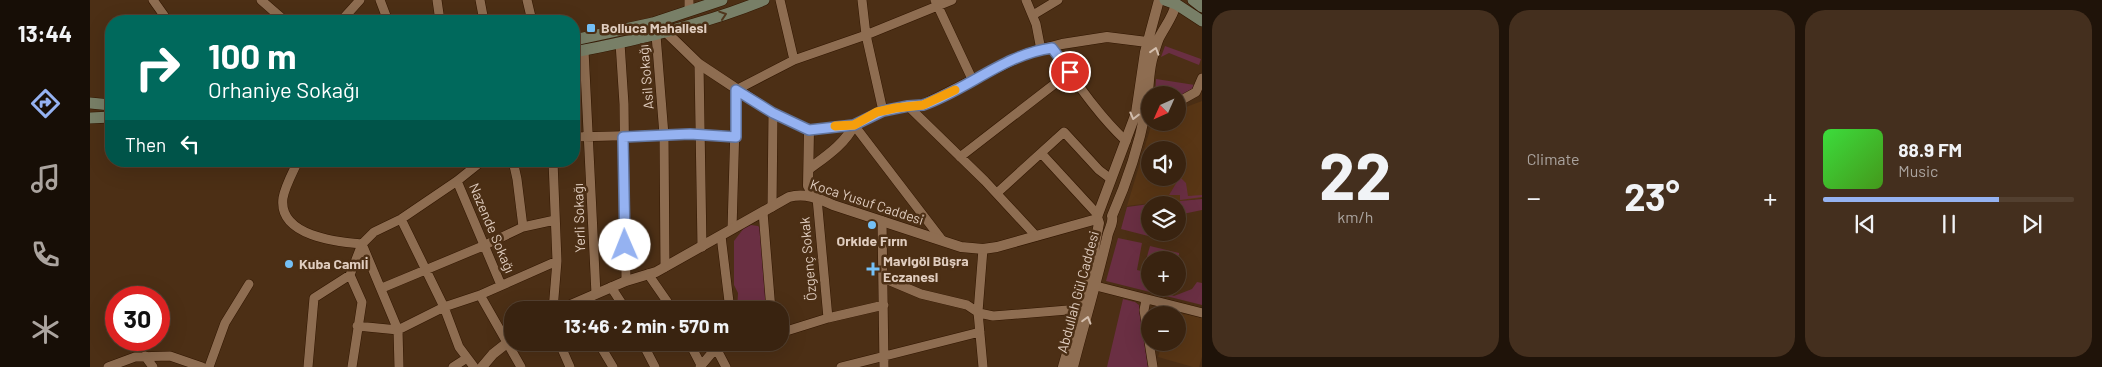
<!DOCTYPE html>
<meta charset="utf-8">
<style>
body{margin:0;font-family:Barlow,sans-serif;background:#442f1e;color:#f1f3f6;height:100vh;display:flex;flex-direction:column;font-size:19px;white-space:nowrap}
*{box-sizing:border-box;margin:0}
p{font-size:16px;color:#aba49f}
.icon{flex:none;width:28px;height:28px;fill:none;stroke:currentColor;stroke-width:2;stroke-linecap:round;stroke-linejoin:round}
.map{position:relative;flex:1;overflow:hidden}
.sheet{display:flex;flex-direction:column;gap:10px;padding:10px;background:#1f1309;width:900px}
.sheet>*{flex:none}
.top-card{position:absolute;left:15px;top:15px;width:475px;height:152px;border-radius:20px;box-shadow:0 5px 20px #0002,0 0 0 1px #534030;background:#00695c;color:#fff;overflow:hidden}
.needle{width:32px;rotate:225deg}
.fabs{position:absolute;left:1051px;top:86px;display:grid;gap:10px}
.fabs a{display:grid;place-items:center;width:45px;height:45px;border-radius:50%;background:#392310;box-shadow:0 5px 20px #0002,0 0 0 1px #534030;font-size:25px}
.speed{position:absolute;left:15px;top:286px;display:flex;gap:10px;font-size:25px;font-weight:700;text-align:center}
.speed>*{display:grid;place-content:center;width:65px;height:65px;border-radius:50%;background:#392310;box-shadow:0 5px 20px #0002,0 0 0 1px #534030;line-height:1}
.speed .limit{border:8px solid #d22;background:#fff;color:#111}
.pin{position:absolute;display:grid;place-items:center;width:42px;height:42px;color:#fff;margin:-21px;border:2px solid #fff;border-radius:50%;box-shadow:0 1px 5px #0007}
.me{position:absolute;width:55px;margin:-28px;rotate:359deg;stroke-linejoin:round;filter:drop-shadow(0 0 4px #0008)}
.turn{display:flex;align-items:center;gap:18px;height:105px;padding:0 20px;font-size:22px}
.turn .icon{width:65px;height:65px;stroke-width:2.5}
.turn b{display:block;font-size:35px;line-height:42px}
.then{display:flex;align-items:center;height:48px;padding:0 20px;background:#0003;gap:10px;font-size:19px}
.big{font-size:38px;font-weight:700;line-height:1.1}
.sheet .tile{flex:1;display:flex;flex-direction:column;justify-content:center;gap:8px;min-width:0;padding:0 18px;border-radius:20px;background:#442f1e}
.sheet .dial{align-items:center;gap:0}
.dial b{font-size:65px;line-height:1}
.song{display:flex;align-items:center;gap:15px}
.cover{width:60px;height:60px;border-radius:8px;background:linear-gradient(135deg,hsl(120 70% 55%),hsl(100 70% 35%))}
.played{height:5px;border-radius:2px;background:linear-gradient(90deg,#95b2f1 70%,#534030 70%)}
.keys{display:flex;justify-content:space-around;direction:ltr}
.heat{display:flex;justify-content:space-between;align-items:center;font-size:28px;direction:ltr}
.sheet .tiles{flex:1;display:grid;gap:10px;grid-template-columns:repeat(3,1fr)}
.trip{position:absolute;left:414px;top:301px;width:285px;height:50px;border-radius:20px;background:#392310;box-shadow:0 5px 20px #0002,0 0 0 1px #534030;font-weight:700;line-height:50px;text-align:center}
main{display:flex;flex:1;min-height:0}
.dock{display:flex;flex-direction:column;width:90px;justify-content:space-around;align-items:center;background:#170e06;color:#aba49f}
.dock .icon{width:35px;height:35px}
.dock .current{color:#95b2f1}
.dock b{font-size:22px;color:#f1f3f6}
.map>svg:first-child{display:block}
</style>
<main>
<nav class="dock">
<b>13:44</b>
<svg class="icon current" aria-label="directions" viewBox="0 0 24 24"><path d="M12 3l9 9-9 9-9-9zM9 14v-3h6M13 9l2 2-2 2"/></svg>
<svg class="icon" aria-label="music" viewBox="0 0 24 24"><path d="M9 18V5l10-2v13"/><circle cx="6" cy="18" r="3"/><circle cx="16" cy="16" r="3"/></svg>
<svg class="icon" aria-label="phone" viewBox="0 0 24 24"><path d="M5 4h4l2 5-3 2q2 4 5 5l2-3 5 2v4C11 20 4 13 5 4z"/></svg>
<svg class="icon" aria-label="climate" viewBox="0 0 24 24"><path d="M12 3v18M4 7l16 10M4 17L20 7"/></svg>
</nav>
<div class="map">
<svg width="1112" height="367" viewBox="0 0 1112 367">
<rect width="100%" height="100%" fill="#4c2f15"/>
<path fill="#593615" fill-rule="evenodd" d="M1112,101V198L1090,201V204L1076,205L1075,201L1037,206L1062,123L1088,122V110ZM1060,150H1088V178H1060Z
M1080,311L1112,318V357L1109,367H1103L1068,357L1072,343L1088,342V315H1080Z"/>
<path fill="#6a2f43" d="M1075,46L1111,59L1109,65L1079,53L1071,57Z
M1066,79L1105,85V87L1088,97V95H1065Z
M1090,177L1096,183L1098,196L1112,195V197L1090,200V195H1079Z
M1112,199V210L1088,215V205H1082L1090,204V201Z
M1075,202L1076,205H1060V232L1074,233L1072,237L1066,238L1031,229L1037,207Z
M661,225L668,226L673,231L677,310H647L648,293L644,285V241L654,228Z
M1028,238L1052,243L1047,270L1060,273V288H1074L1079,294L1084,296L1102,289L1107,282L1112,283V305L1016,281Z
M1060,246L1089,253V255L1075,260H1060V269L1054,267Z
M1033,299L1045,302L1049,305L1058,367H1017Z"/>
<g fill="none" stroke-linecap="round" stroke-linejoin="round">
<defs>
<path id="minor" d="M63,0L78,21
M171,0L195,21
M290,0L298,21
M347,0L350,21
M390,0L394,21
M437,0L442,21
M599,0V11
M690,0L704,60
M772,0L776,35L793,111
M845,0L883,81
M936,0L946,24L951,50
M943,15L968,0
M251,21L270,0
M566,35L574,135L575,267
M530,43L534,104L536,281
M962,48C985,80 1007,114 1036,141
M494,50L506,294
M609,64L612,247
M1088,102L1106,92L1112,78
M818,106L895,181L946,236
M764,125L852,240
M484,137L600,134L646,137
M951,153L1008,215
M870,157L980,72
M208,161C203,172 195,186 193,198C188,236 247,242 272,244L260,275L224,298L218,367
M423,161L427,179L433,227
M463,161L467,261L463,310
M367,181L411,285
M907,193L974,132L1009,170L1021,179
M727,198L738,318
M682,207L683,113
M673,212L681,310
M311,219L354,307L369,347L384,367
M792,221L794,367
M642,229L646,90L704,60L776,35L862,0
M631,236L640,310
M558,274L583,310
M260,275L272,302L262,367
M793,278L831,294L877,305L889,313L903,316L990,309
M1006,286L1112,313
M521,287L536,310
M292,288L393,246L433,227L465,220
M390,295L431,367
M1056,300L1054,310L1063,367
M267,326L308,330L354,307L390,295L467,261
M690,333L738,318L794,305
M469,342L480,367
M508,342L523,367
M552,342L565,367
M599,342L611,365
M635,344L645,342
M626,348L636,367
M55,356L63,367
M18,367L45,357L80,356L112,367
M119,367L135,323L159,284
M309,367L308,330L272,244L284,232L311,219L367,181L392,161
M363,367L377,358
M610,367L626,348L635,342
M751,367L890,332
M893,367L888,312L893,249"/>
<path id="tertiary" d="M571,20L576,32L609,64L683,113L719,130L764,125L793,111L818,106L833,105L933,55L945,51L972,44L1017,37L1057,42
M719,130L718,186L727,198
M719,169C735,157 755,144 764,125
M469,310L536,281L566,272L699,197C715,193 728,198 743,205L871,247L893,249L907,247L1007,219
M392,367L403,354L422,339
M973,367L998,280L1009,223L1007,217L1046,113L1055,52L1069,0
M983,367C994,324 1007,281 1017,238C1018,230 1024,223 1022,216C1037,182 1049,146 1056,109C1059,93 1058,76 1062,60C1064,53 1066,45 1069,38C1075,26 1083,17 1086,4"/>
<path id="secondary" d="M1075,0L1086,4L1112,21
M1103,0L1112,7
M484,40L563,23L632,0
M484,52C548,40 613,25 674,0
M0,103L21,105
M0,118L21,117"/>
</defs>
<use href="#minor" stroke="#311600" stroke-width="10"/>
<use href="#tertiary" stroke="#311600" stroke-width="11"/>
<use href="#secondary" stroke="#311600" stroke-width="12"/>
<use href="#minor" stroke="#8e6d51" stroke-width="9"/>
<use href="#tertiary" stroke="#8e6d51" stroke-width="10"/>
<use href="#secondary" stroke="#787f67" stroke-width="11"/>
</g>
<defs><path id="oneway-chevron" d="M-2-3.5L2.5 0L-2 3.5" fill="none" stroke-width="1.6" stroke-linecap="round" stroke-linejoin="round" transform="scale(1.25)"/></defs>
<use stroke="#50371d" href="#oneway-chevron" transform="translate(633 15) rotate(-18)"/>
<g stroke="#d4bfae">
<use href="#oneway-chevron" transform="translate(1065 51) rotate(-73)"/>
<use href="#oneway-chevron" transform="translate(1044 116) rotate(104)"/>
<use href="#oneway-chevron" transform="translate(997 320) rotate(-74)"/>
</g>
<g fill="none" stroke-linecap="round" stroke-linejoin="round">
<defs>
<path id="route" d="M535,245L533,137L600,134L646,137V90L683,113L719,130L764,125L793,111L818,106L833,105C877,90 915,54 962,48L980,72"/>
</defs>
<use href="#route" stroke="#61749d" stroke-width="12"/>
<use href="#route" stroke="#95b2f1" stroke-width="9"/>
<path stroke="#f59e0b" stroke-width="9" d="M745,126L764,125L787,112L805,108L833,105L865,90"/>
</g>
<g fill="#74c0f6" stroke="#4c2f15" stroke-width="2">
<rect x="496" y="23" width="10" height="10" rx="2.5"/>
<circle cx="782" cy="225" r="5"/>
<circle cx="199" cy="264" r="5"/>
<path d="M780.5 261.5h5v5h5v5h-5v5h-5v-5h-5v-5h5z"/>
</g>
<g text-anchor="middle" stroke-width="5" stroke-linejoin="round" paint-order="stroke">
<g font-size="14" font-weight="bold" fill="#e0cdbf" stroke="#4c2f15" text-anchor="start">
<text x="511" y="33">Bolluca Mahallesi</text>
<text x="782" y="246" text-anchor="middle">Orkide Fırın</text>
<text x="793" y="266">Mavigöl Büşra<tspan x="793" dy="16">Eczanesi</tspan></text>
<text x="209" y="269">Kuba Camiİ</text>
</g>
<g font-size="14" fill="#e0cdbf" stroke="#4c2f15">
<text transform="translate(556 77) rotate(-95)" y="5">Asil Sokağı</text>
<text transform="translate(777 202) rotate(18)" y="5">Koca Yusuf Caddesi</text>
<text transform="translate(489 218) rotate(-92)" y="5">Yerli Sokağı</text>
<text transform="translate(402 228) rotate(67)" y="5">Nazende Sokağı</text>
<text transform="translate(718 259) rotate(-95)" y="5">Özgenç Sokak</text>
<text transform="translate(988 292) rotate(-75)" y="5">Abdullah Gül Caddesi</text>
</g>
</g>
</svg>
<div class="fabs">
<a><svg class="needle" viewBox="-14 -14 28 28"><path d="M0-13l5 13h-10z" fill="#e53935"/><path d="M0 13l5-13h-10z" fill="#aba49f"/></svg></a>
<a><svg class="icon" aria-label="sound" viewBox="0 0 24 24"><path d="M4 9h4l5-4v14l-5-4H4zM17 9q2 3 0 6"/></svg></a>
<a><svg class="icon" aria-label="layers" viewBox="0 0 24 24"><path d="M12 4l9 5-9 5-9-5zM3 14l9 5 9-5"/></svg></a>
<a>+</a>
<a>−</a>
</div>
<div class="speed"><div class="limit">30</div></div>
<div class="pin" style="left:980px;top:72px;background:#d93025"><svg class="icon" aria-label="arrive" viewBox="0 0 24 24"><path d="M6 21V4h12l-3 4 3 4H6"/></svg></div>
<svg class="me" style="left:535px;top:245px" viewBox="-20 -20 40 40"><circle r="19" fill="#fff"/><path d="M0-13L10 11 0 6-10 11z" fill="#95b2f1"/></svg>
<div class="trip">13:46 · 2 min · 570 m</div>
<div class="top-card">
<div class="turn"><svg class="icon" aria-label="right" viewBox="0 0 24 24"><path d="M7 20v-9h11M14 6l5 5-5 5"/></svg><div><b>100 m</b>Orhaniye Sokağı</div></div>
<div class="then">Then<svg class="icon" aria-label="left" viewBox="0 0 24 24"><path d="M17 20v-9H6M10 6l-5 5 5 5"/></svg></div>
</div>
</div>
<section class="sheet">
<div class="tiles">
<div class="tile dial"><b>22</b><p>km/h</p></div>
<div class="tile"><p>Climate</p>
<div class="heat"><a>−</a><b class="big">23°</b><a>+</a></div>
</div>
<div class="tile">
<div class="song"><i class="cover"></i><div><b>88.9 FM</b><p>Music</p></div></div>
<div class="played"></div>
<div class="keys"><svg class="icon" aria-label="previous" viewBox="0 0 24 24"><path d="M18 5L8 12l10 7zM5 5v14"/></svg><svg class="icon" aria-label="pause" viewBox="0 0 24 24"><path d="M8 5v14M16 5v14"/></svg><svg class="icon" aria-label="next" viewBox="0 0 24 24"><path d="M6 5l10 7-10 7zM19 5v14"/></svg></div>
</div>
</div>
</section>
</main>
